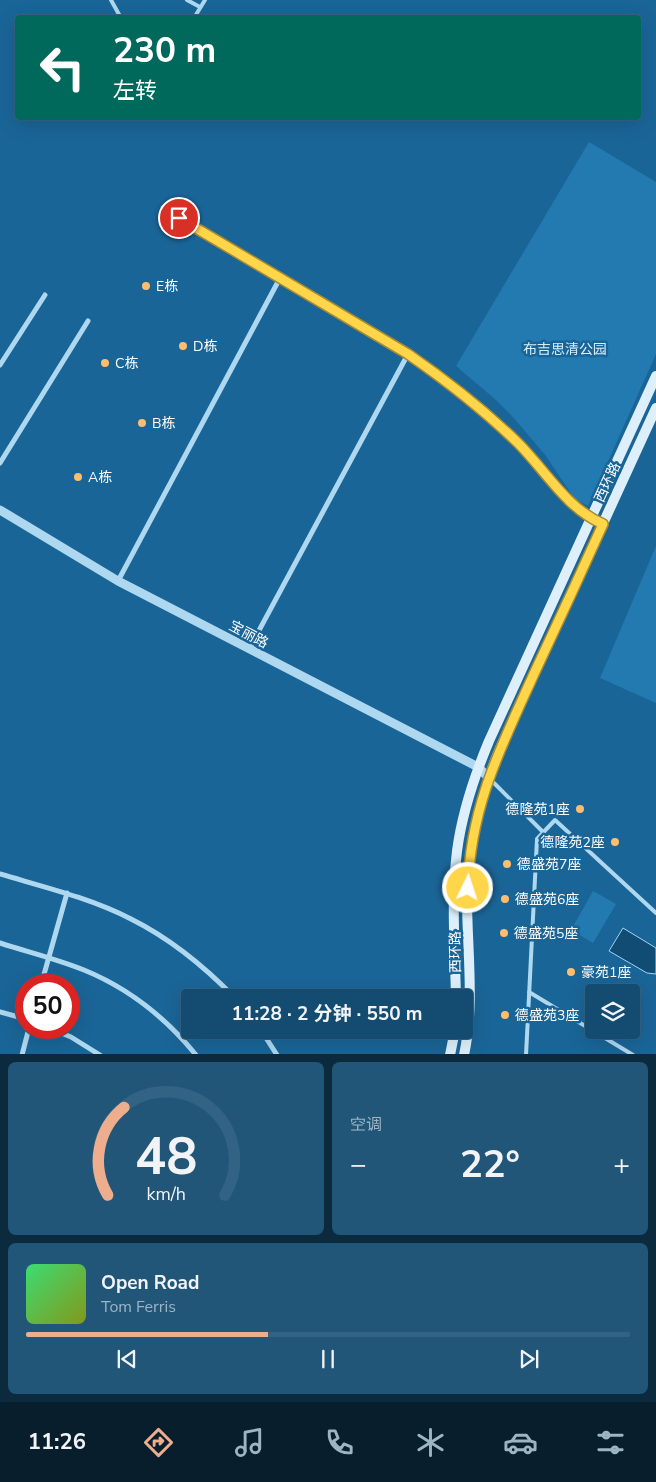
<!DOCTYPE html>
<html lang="zh">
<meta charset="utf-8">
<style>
body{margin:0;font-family:"Nunito Sans","Noto Sans SC",sans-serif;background:#215679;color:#f1f3f6;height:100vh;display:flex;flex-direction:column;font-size:19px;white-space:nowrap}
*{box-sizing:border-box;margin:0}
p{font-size:16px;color:#9db4c3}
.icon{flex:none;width:28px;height:28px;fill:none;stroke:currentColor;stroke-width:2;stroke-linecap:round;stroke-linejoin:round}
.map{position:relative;height:1054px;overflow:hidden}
.details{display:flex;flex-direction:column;gap:8px;padding:8px;background:#0b2a3e;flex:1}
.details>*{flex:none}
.banner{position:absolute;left:15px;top:15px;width:626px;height:105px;border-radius:5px;box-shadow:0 5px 20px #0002,0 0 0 1px #336384;background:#00695c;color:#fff;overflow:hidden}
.buttons{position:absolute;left:585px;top:984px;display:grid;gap:10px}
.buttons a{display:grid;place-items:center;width:55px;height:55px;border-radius:5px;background:#144c71;box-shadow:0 5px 20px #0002,0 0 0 1px #336384;font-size:25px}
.speed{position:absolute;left:15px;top:974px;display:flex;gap:10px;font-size:25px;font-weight:700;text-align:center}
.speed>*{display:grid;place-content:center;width:65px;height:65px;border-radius:50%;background:#144c71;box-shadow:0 5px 20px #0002,0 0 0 1px #336384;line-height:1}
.speed .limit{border:8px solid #d22;background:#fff;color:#111}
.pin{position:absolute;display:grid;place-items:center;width:42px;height:42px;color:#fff;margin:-21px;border:2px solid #fff;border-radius:50%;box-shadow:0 1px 5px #0007}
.me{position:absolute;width:55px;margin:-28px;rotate:4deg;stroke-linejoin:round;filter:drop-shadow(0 0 4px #0008)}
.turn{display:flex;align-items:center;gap:18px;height:105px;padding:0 15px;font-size:22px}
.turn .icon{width:65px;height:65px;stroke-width:2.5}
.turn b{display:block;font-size:35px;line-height:42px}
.big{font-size:38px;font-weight:700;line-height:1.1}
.details .widget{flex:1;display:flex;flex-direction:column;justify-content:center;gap:8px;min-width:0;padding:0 18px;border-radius:8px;background:#215679}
.details .dial{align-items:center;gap:0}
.dial svg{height:130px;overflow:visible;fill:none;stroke:#336384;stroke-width:7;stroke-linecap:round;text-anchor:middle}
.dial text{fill:#f1f3f6;stroke:none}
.song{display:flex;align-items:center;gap:15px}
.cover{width:60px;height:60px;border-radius:8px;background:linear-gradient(135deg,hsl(140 70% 55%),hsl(70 70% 35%))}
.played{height:5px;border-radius:2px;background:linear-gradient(90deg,#eead8d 40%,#336384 40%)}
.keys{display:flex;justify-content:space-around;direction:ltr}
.heat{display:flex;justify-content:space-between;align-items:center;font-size:28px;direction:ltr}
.details .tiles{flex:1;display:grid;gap:8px;grid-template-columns:1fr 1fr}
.widget:last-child{grid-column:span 2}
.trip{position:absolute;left:181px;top:989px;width:292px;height:50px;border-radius:5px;background:#144c71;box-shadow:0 5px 20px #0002,0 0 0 1px #336384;font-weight:700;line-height:50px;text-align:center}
.dock{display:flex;height:80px;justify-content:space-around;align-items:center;background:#081e2d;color:#9db4c3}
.dock .icon{width:35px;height:35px}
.dock .current{color:#eead8d}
.dock b{font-size:22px;color:#f1f3f6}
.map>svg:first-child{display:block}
</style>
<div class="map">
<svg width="656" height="1055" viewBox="0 0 656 1055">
<rect width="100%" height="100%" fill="#1a6597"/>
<path fill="#237ab0" d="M589,142L656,182V354L588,506L574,498L546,456L513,417L495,399L456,366Z
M656,546V703L600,678Z
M593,891L616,904L593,943L571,930Z"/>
<path fill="#114c75" stroke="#a1d4f2" d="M623,928L656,948V974L647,973L609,951Z"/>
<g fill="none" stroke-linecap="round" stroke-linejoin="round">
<path stroke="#aed7f0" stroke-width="4" d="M111,0L121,18
M187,0L200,7
M194,18L205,0
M490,779L543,832
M529,992L633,1055
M526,1055L537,839L555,820L656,913"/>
<path stroke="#aed7f0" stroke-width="5" d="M163,208L408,354C447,381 484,409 518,443C545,470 565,508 602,524
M0,365L45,295
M0,463L88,321
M118,581L280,278
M249,649L408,354
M0,874C44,887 90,898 131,919C171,939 204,966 235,998
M0,943C28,952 57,959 84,970C128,988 166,1018 196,1055
M41,985L67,893
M0,1012L26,1019
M49,1028L71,1037L100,1055
M261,1030L277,1055
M22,1055L29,1028"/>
<path stroke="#aed7f0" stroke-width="9" d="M0,510L118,581L478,767L489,778"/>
<path stroke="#dceffb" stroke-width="10" d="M456,998C455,949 451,899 457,851C462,813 474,777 489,741L656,376
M450,1055L455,1030
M464,1055C475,1003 467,950 467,898C468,845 480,795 501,746L656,408"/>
</g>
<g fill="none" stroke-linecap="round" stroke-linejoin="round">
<defs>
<path id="route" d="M179,218L408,354C447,381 484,410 518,443C546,471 566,508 603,524C580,575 557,625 533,676C501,747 470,807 468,888"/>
</defs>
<use href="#route" stroke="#a68a30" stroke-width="12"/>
<use href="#route" stroke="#ffd54a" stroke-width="9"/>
</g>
<g fill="#ffbd6d" stroke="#1a6597" stroke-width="2">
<circle cx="146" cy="286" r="5"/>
<circle cx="183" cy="346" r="5"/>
<circle cx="105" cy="363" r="5"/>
<circle cx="142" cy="423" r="5"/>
<circle cx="78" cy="477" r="5"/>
<circle cx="580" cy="809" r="5"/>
<circle cx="615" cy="842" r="5"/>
<circle cx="507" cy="864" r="5"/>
<circle cx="505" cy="899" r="5"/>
<circle cx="504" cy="933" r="5"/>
<circle cx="571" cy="972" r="5"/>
<circle cx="505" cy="1015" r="5"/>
</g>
<g text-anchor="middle" stroke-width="5" stroke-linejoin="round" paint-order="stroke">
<g font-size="14" fill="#fff" stroke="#1a6597" text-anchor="start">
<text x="156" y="291">E栋</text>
<text x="193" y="351">D栋</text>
<text x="115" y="368">C栋</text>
<text x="152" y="428">B栋</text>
<text x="88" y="482">A栋</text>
<text x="570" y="814" text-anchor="end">德隆苑1座</text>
<text x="605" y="847" text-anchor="end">德隆苑2座</text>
<text x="517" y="869">德盛苑7座</text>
<text x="515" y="904">德盛苑6座</text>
<text x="514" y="938">德盛苑5座</text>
<text x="581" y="977">豪苑1座</text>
<text x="515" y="1020">德盛苑3座</text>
</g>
<g font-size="14" fill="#d5edfb" stroke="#1a6597">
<text x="565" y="354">布吉思清公园</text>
</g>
<g font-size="14" fill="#fff" stroke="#1a6597">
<text transform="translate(607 482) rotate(-65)" y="5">西环路</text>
<text transform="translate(249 634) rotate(28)" y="5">宝丽路</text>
<text transform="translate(455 952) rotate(-91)" y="5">西环路</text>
</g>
</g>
</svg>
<div class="buttons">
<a><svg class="icon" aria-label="layers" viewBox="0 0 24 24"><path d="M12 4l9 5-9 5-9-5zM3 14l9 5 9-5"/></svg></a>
</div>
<div class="speed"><div class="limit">50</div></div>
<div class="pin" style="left:179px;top:218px;background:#d93025"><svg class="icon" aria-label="arrive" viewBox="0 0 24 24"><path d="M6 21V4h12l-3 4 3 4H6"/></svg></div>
<svg class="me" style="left:468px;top:888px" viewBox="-20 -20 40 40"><circle r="17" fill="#ffd54a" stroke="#fff" stroke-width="3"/><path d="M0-11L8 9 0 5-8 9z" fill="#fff"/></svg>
<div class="trip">11:28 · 2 分钟 · 550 m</div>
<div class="banner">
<div class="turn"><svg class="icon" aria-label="left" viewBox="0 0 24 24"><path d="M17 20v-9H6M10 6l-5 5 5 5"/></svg><div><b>230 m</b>左转</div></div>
</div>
</div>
<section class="details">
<div class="tiles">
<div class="widget dial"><svg viewBox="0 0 100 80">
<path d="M14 69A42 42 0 1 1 86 69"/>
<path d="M14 69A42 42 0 0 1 24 15" stroke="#eead8d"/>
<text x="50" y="56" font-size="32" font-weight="700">48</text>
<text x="50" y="72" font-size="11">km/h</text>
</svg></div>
<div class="widget"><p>空调</p>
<div class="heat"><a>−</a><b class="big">22°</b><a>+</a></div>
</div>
<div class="widget">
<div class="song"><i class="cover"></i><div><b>Open Road</b><p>Tom Ferris</p></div></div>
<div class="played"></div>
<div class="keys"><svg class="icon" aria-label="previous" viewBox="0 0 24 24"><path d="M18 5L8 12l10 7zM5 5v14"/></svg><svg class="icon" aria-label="pause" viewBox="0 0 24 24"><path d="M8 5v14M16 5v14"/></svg><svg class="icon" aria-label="next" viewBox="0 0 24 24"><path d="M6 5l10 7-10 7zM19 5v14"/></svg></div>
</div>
</div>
</section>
<nav class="dock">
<b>11:26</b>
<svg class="icon current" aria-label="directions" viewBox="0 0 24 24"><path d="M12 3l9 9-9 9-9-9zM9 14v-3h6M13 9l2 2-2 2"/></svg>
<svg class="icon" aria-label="music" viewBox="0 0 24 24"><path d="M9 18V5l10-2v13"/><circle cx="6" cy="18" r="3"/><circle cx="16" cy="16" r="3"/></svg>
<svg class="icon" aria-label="phone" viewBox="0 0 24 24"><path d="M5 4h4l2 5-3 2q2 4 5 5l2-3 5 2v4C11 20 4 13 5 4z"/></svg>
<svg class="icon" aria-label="climate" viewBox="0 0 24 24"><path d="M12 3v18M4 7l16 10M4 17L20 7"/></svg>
<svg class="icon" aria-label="car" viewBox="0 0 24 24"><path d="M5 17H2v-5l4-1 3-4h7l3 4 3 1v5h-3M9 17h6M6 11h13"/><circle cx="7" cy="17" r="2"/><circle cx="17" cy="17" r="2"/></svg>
<svg class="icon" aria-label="filters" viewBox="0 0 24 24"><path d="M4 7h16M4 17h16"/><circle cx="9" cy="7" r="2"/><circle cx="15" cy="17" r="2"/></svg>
</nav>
